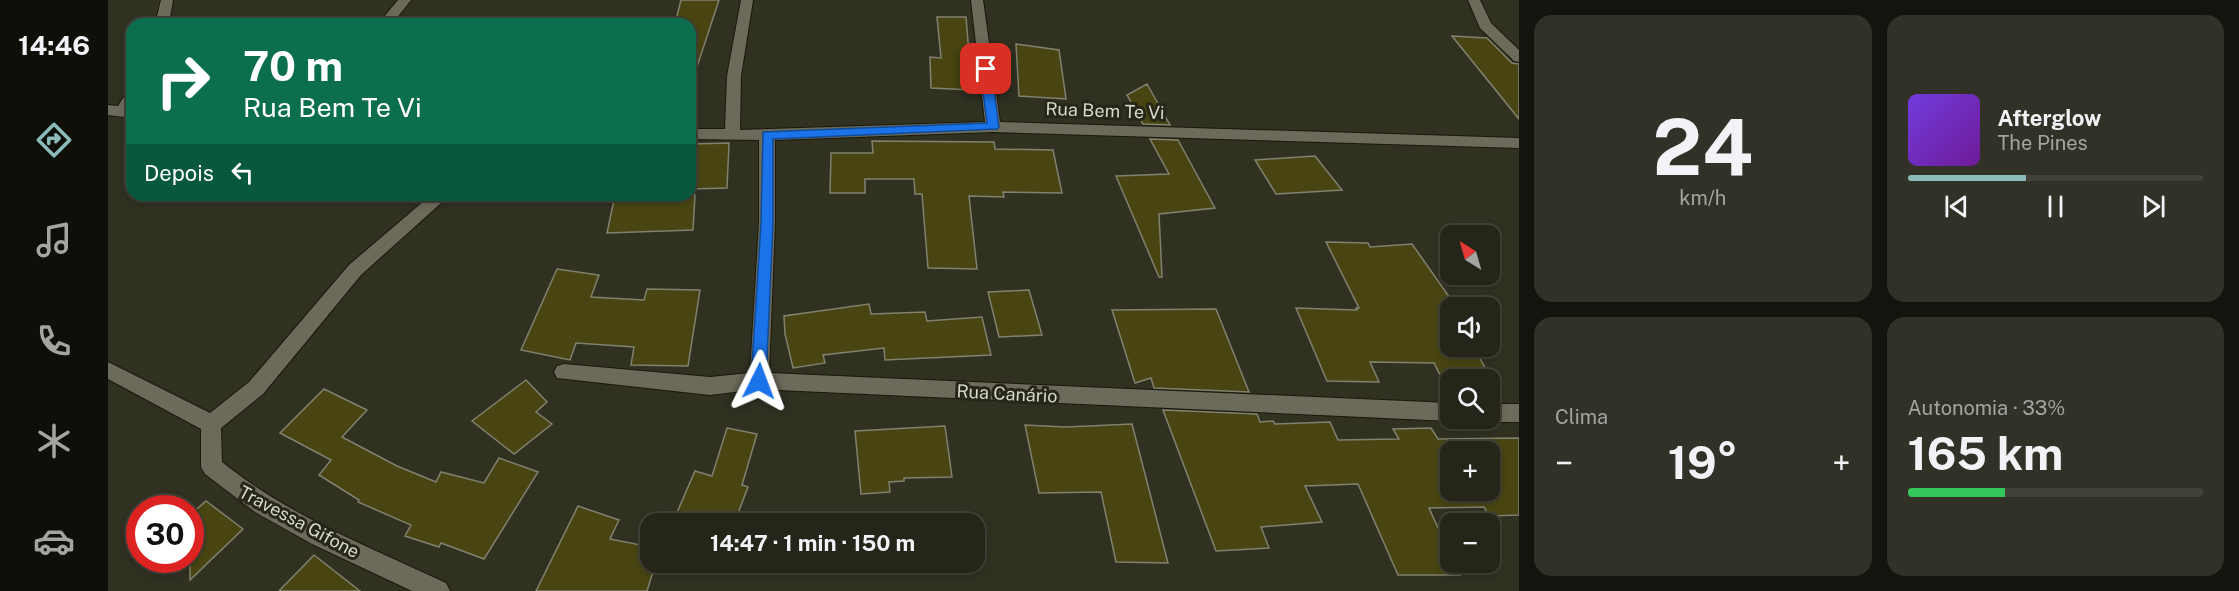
<!DOCTYPE html>
<html lang="pt">
<meta charset="utf-8">
<style>
body{margin:0;font-family:"Public Sans",sans-serif;background:#313127;color:#f1f3f6;height:100vh;display:flex;flex-direction:column;font-size:22px;white-space:nowrap}
*{box-sizing:border-box;margin:0}
p{font-size:20px;color:#a3a5a2}
.icon{flex:none;width:33px;height:33px;fill:none;stroke:currentColor;stroke-width:2;stroke-linecap:round;stroke-linejoin:round}
.map{position:relative;flex:1;overflow:hidden}
.panel{display:flex;flex-direction:column;gap:15px;padding:15px;background:#14140e;width:720px}
.panel>*{flex:none}
.banner{position:absolute;left:18px;top:18px;width:570px;height:183px;border-radius:18px;box-shadow:0 3px 9px #0003,0 0 0 2px #424239;background:#0b6e4f;color:#fff;overflow:hidden}
.needle{width:39px;rotate:323deg}
.tools{position:absolute;left:1332px;top:225px;display:grid;gap:12px}
.tools a{display:grid;place-items:center;width:60px;height:60px;border-radius:12px;background:#25251a;box-shadow:0 3px 9px #0003,0 0 0 2px #424239;font-size:30px}
.speed{position:absolute;left:18px;top:495px;display:flex;gap:12px;font-size:30px;font-weight:700;text-align:center}
.speed>*{display:grid;place-content:center;width:78px;height:78px;border-radius:50%;background:#25251a;box-shadow:0 3px 9px #0003,0 0 0 2px #424239;line-height:1}
.speed .limit{border:9px solid #d22;background:#fff;color:#111}
.pin{position:absolute;display:grid;place-items:center;width:51px;height:51px;color:#fff;margin:-26px;border-radius:12px;box-shadow:0 3px 9px #0006}
.me{position:absolute;width:66px;margin:-33px;rotate:3deg;stroke-linejoin:round;filter:drop-shadow(0 0 4px #0008)}
.turn{display:flex;align-items:center;gap:21px;height:126px;padding:0 18px;font-size:27px}
.turn .icon{width:78px;height:78px;stroke-width:2.5}
.turn b{display:block;font-size:42px;line-height:51px}
.then{display:flex;align-items:center;height:57px;padding:0 18px;background:#0003;gap:12px;font-size:22px}
.big{font-size:45px;font-weight:700;line-height:1.1}
.panel .tile{flex:1;display:flex;flex-direction:column;justify-content:center;gap:9px;min-width:0;padding:0 21px;border-radius:18px;background:#313127}
.panel .dial{align-items:center;gap:0}
.dial b{font-size:78px;line-height:1}
.song{display:flex;align-items:center;gap:18px}
.cover{width:72px;height:72px;border-radius:9px;background:linear-gradient(135deg,hsl(260 70% 55%),hsl(280 70% 35%))}
.played{height:6px;border-radius:3px;background:linear-gradient(90deg,#8bbbb9 40%,#424239 40%)}
.keys{display:flex;justify-content:space-around;direction:ltr}
.heat{display:flex;justify-content:space-between;align-items:center;font-size:33px;direction:ltr}
.charge{height:9px;border-radius:4px;background:linear-gradient(90deg,#34c759 33%,#424239 0)}
.panel .tiles{flex:1;display:grid;gap:15px;grid-template-columns:repeat(2,1fr)}
.trip{position:absolute;left:532px;top:513px;width:345px;height:60px;border-radius:18px;background:#25251a;box-shadow:0 3px 9px #0003,0 0 0 2px #424239;font-weight:700;line-height:60px;text-align:center}
main{display:flex;flex:1;min-height:0}
.menu{display:flex;flex-direction:column;width:108px;justify-content:space-around;align-items:center;background:#0f0f0a;color:#a3a5a2}
.menu .icon{width:42px;height:42px}
.menu .selected{color:#8bbbb9}
.menu b{font-size:27px;color:#f1f3f6}
.map>svg:first-child{display:block}
</style>
<main>
<nav class="menu">
<b>14:46</b>
<svg class="icon selected" aria-label="directions" viewBox="0 0 24 24"><path d="M12 3l9 9-9 9-9-9zM9 14v-3h6M13 9l2 2-2 2"/></svg>
<svg class="icon" aria-label="music" viewBox="0 0 24 24"><path d="M9 18V5l10-2v13"/><circle cx="6" cy="18" r="3"/><circle cx="16" cy="16" r="3"/></svg>
<svg class="icon" aria-label="phone" viewBox="0 0 24 24"><path d="M5 4h4l2 5-3 2q2 4 5 5l2-3 5 2v4C11 20 4 13 5 4z"/></svg>
<svg class="icon" aria-label="climate" viewBox="0 0 24 24"><path d="M12 3v18M4 7l16 10M4 17L20 7"/></svg>
<svg class="icon" aria-label="car" viewBox="0 0 24 24"><path d="M5 17H2v-5l4-1 3-4h7l3 4 3 1v5h-3M9 17h6M6 11h13"/><circle cx="7" cy="17" r="2"/><circle cx="17" cy="17" r="2"/></svg>
</nav>
<div class="map">
<svg width="1411" height="591" viewBox="0 0 1411 591">
<rect width="100%" height="100%" fill="#313122"/>
<path fill="#484512" stroke="#818170" stroke-width="1.5" fill-rule="evenodd" d="M573,0H611L587,73L582,72V24H567Z
M829,17H858L864,90L823,88L822,57L833,58Z
M1344,36L1379,38L1404,63L1411,64V119Z
M908,44L951,50L958,99L911,96Z
M1039,84L1062,125L1035,124L1019,95Z
M1042,139L1070,140L1107,208L1051,214L1054,277H1051L1008,176L1061,174Z
M764,141L886,142L887,149L945,150L954,193L895,192L896,197L861,196L869,269L820,268L814,194H807L806,179H757V193H722L723,153H765Z
M621,143L619,188L582,189V144Z
M1207,156L1234,190L1168,194L1147,160Z
M507,195H587L585,230L499,233Z
M1218,242L1260,243L1262,247L1304,244L1342,298V346H1365L1386,384H1382V380H1342V383H1336L1326,363L1262,362L1271,382L1219,381L1188,308L1249,310L1248,308H1251Z
M449,269L491,275L483,297L536,300L539,289L592,290L580,366L523,365L526,347L468,343L462,360L413,350Z
M921,290L934,335L891,337L880,292Z
M761,304L763,314L817,312L819,321L874,317L883,355L777,360L776,348L715,355L717,363L685,368L677,334L676,316Z
M1108,309L1141,392L1046,388L1043,378L1027,383L1004,310Z
M418,380L439,402L428,412L444,424L406,454L364,421Z
M216,389L259,410L234,437L289,466L328,482L333,472L376,483L391,458L430,472L376,559L333,543L331,547L297,536L303,525L250,502L251,500L211,475L223,460L172,433Z
M1055,410L1149,414L1152,422L1165,421L1167,424L1222,422L1230,440L1291,439L1285,429L1323,428L1330,439L1411,438V515L1381,516L1376,507L1321,508L1342,554V562H1347L1352,575H1290L1250,484L1197,486L1214,522L1153,527L1161,548L1108,551ZM1342,452H1382V490H1342Z
M1024,424L1060,563L1008,562L993,492L931,493L917,425L958,427Z
M837,426L844,477L796,478V481L781,482L782,492L753,494L747,431Z
M619,428L649,434L634,485L640,487L626,524H564L587,471L604,476Z
M98,501L135,529L82,580V515Z
M470,506L511,520L502,539L543,547V562H548L539,591H428Z
M206,555L252,591H171Z"/>
<g fill="none" stroke-linecap="round" stroke-linejoin="round">
<defs>
<path id="minor" d="M53,0H65L61,24H47Z
M290,0H303L284,24H270Z
M633,0H645L633,76L632,130L877,122L863,0H875L892,122L1411,138V148L885,132L667,140V223L661,373L1342,403V418H1349L1342,421L651,389L602,395L449,378L446,372L449,366L456,364L602,377L642,373L651,223V140L582,139V129H617L619,76Z
M1360,0H1372L1383,23L1411,50V62L1406,61L1372,28Z
M24,90V118L0,115V105L10,106L19,92Z
M323,195H342L253,275L155,394L113,428L114,462C181,516 261,547 338,583L342,591H304L204,544L147,512L97,474L93,467V429L0,379V362L102,413L141,382L241,265Z
M1382,404H1411V422H1382L1375,419L1382,418Z"/>
</defs>
<use href="#minor" stroke="#19180b" stroke-width="2"/>
<use href="#minor" fill="#6c6b5b" fill-rule="evenodd"/>
</g>
<path fill="#1a73e8" stroke="#114b97" stroke-width="1.5" d="M878,66L883,69L891,127L889,129L665,139V223L658,381L656,385L651,387L646,385L643,381L653,223L655,132L879,123L872,69Z"/>
<g text-anchor="middle" stroke-width="6" stroke-linejoin="round" paint-order="stroke">
<g font-size="18" fill="#d7d7ce" stroke="#272719">
<text transform="translate(997 111) rotate(2)" y="6">Rua Bem Te Vi</text>
<text transform="translate(899 394) rotate(3)" y="6">Rua Canário</text>
<text transform="translate(191 522) rotate(28)" y="6">Travessa Gifone</text>
</g>
</g>
</svg>
<div class="tools">
<a><svg class="needle" viewBox="-14 -14 28 28"><path d="M0-13l5 13h-10z" fill="#e53935"/><path d="M0 13l5-13h-10z" fill="#a3a5a2"/></svg></a>
<a><svg class="icon" aria-label="sound" viewBox="0 0 24 24"><path d="M4 9h4l5-4v14l-5-4H4zM17 9q2 3 0 6"/></svg></a>
<a><svg class="icon" aria-label="search" viewBox="0 0 24 24"><circle cx="10" cy="10" r="6"/><path d="M15 15l6 6"/></svg></a>
<a>+</a>
<a>−</a>
</div>
<div class="speed"><div class="limit">30</div></div>
<div class="pin" style="left:878px;top:69px;background:#d93025"><svg class="icon" aria-label="arrive" viewBox="0 0 24 24"><path d="M6 21V4h12l-3 4 3 4H6"/></svg></div>
<svg class="me" style="left:651px;top:381px" viewBox="-20 -20 40 40"><path d="M0-17L14 15 0 8-14 15z" fill="#1a73e8" stroke="#fff" stroke-width="4"/></svg>
<div class="trip">14:47 · 1 min · 150 m</div>
<div class="banner">
<div class="turn"><svg class="icon" aria-label="right" viewBox="0 0 24 24"><path d="M7 20v-9h11M14 6l5 5-5 5"/></svg><div><b>70 m</b>Rua Bem Te Vi</div></div>
<div class="then">Depois<svg class="icon" aria-label="left" viewBox="0 0 24 24"><path d="M17 20v-9H6M10 6l-5 5 5 5"/></svg></div>
</div>
</div>
<section class="panel">
<div class="tiles">
<div class="tile dial"><b>24</b><p>km/h</p></div>
<div class="tile">
<div class="song"><i class="cover"></i><div><b>Afterglow</b><p>The Pines</p></div></div>
<div class="played"></div>
<div class="keys"><svg class="icon" aria-label="previous" viewBox="0 0 24 24"><path d="M18 5L8 12l10 7zM5 5v14"/></svg><svg class="icon" aria-label="pause" viewBox="0 0 24 24"><path d="M8 5v14M16 5v14"/></svg><svg class="icon" aria-label="next" viewBox="0 0 24 24"><path d="M6 5l10 7-10 7zM19 5v14"/></svg></div>
</div>
<div class="tile"><p>Clima</p>
<div class="heat"><a>−</a><b class="big">19°</b><a>+</a></div>
</div>
<div class="tile"><p>Autonomia · 33%</p><b class="big">165 km</b><div class="charge"></div></div>
</div>
</section>
</main>
